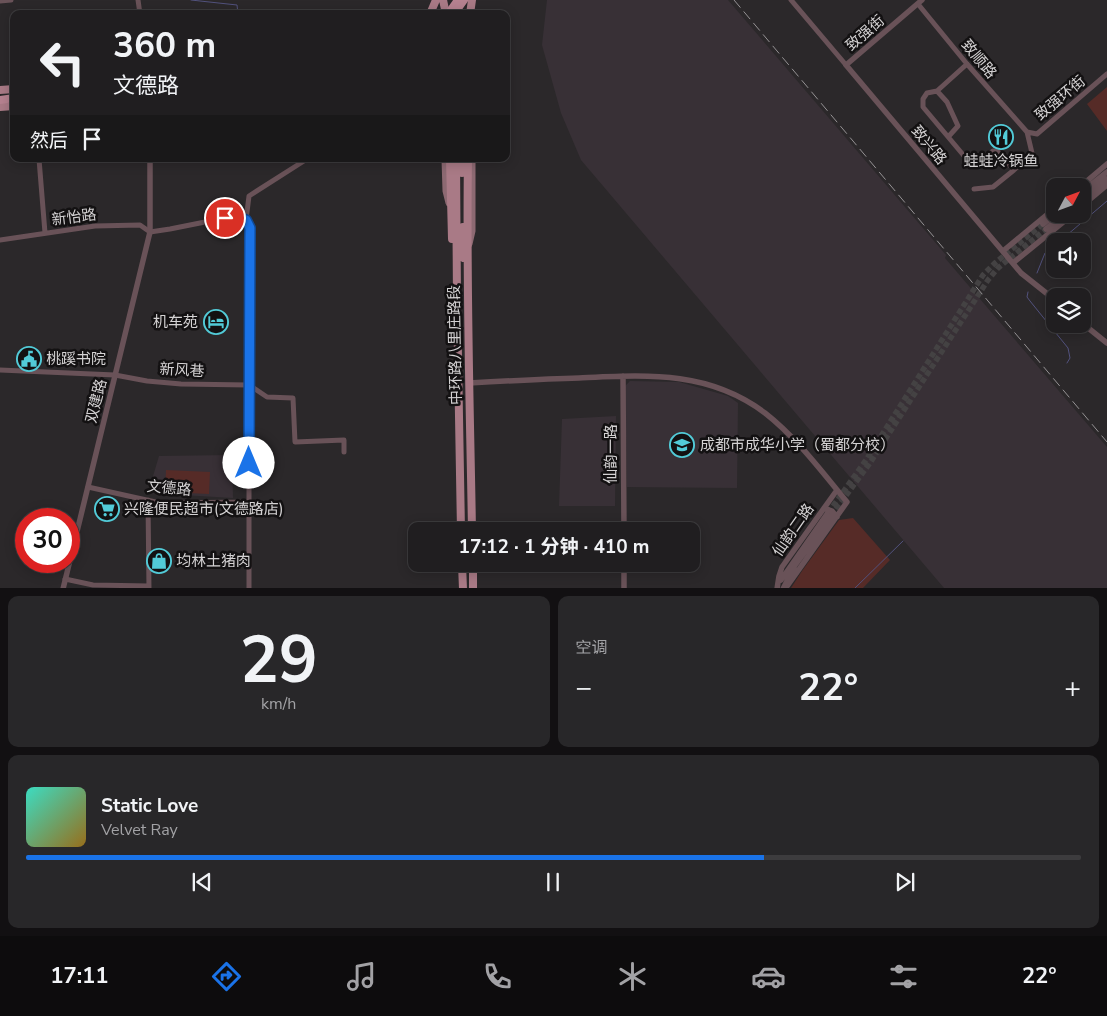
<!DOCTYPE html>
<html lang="zh">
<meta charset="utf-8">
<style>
body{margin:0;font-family:"Nunito Sans","Noto Sans SC",sans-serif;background:#282729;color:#f1f3f6;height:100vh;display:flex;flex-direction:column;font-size:19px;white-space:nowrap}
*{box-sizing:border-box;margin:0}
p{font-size:16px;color:#a2a2a5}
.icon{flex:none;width:28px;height:28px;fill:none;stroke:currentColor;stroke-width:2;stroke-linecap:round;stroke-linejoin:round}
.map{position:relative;height:588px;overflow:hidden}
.details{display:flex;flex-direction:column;gap:8px;padding:8px;background:#121012;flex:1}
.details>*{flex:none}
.top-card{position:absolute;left:10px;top:10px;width:500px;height:152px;border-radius:10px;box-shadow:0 2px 12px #0003,0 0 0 1px #3d3c3e;background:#201e20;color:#f1f3f6;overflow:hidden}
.needle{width:32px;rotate:49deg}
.buttons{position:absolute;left:1046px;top:178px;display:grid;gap:10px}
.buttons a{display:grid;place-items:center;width:45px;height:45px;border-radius:10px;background:#201e20;box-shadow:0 2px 12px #0003,0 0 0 1px #3d3c3e;font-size:25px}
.speed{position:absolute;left:15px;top:508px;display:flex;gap:10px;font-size:25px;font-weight:700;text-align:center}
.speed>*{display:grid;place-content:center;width:65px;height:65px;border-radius:50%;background:#201e20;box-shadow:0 2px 12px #0003,0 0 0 1px #3d3c3e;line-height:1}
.speed .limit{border:8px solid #d22;background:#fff;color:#111}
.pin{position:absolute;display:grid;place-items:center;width:42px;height:42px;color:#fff;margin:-21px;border:2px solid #fff;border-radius:50%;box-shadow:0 1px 5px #0007}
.me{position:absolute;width:55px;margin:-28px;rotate:0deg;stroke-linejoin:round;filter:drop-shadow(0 0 4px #0008)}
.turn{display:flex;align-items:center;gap:18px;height:105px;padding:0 20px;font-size:22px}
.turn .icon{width:65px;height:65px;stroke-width:2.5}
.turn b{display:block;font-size:35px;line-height:42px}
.then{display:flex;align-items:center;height:48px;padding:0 20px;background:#0003;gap:10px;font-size:19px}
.big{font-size:38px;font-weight:700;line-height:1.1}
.details .widget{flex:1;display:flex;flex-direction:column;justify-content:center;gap:8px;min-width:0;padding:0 18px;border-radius:10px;background:#282729}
.details .dial{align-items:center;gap:0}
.dial b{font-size:65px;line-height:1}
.song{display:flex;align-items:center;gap:15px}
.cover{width:60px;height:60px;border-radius:8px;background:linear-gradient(135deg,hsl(170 70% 55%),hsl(40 70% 35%))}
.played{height:5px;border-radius:2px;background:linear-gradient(90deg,#1a73e8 70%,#3d3c3e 70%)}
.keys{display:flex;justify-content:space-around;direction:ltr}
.heat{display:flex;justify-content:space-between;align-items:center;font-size:28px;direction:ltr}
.details .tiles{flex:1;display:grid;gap:8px;grid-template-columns:1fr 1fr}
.widget:last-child{grid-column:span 2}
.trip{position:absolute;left:408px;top:522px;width:292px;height:50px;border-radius:10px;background:#201e20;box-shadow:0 2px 12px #0003,0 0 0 1px #3d3c3e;font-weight:700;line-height:50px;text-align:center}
.dock{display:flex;height:80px;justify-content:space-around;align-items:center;background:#0d0c0d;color:#a2a2a5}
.dock .icon{width:35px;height:35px}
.dock .on{color:#1a73e8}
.dock b{font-size:22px;color:#f1f3f6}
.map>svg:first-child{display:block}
</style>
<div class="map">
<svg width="1107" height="589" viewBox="0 0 1107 589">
<rect width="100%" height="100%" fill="#2b282a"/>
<path fill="#383036" d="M547,0H728L946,255L945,258L986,306L1107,447V588H944L581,160L561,113L542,45Z
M630,381L679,382L728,396L738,403L737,488L627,487L625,386Z
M616,416L615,506H559L562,419Z
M232,455L233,498L148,493L159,456Z"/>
<path fill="#562b27" d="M1107,87V131L1087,104Z
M166,470L210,472L209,494L165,492Z
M853,518L890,560L863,588H791L802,571L839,520Z"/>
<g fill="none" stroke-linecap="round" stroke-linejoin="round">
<path stroke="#52527e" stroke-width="1" d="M191,0L237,5L238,14
M1060,241L1107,201
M1037,273L1045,253L1055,245
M1028,292L1027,297L1030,301L1068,348L1070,358L1067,363
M854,589L903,541"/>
<path stroke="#444243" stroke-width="5.5" stroke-dasharray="5.5 3" stroke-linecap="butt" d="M828,513L866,460L983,275L995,263L1043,224
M831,516L870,463L988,280L998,268L1046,229"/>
<path stroke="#695258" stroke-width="5" d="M138,0L140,14
M791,0L846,65
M0,1L11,0
M918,4L967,64L1027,132L1032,153L1014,170
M937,91L927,93L923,99V107L970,163L977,164L993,151L998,152L1014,170L993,187L974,189
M1027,132L1037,134L1107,74
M949,136L958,126L947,102L937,91L967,64
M39,159L45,233
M246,220L249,196L307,159
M0,240L95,226L140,225L150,232L170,229L225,218L237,217L246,220L249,227V589
M0,370L115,375L147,381L181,384L249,385L267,397L293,398L295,442L344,440V452
M88,487L160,503L249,502
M148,500L149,589
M65,579L93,585L149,586"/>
<path stroke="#695258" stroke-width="5.5" d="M922,0L846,65L1021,273L1055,300
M1081,186L1107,164
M1082,192L1107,172
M1082,199L1107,179
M1082,206L1107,185
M1043,224L1056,214
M1046,229L1065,214
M1003,251L1055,208
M1013,263L1073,214
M1082,323L1107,343
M623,376L624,531
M469,383C506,381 543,379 579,378C646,375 708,370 765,413C797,438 822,472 847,502L785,589
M824,508L832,511L837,517
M624,564V589
M781,580L827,514
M63,589L150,232V159
M777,589L779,576L782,567L837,490
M783,589L795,565L831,516"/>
<path stroke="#8d6972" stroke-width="7" d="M445,159L446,191L449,203
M469,244L472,231V159"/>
<path stroke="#a97a86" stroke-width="8" d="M443,0L446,14
M430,14L436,0
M470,14L472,0
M0,90L14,89
M0,107L14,106
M450,159L452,239
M456,159L457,301L461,531
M462,159V173
M468,159C466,283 470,407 472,531
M463,227L464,258
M462,564L463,589
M473,564V589"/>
<path stroke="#b68290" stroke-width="8" d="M448,14L458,0
M0,100L14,98"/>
<path stroke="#959294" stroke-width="1" stroke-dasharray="10 5" stroke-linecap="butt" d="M734,0L1107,442"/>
<path stroke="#b68290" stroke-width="8" d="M454,14L464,0"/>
</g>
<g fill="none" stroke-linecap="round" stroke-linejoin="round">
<defs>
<path id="route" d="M225,218L237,217L246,220L250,228L249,463"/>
</defs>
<use href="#route" stroke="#114b97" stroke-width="12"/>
<use href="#route" stroke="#1a73e8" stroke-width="9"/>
</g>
<defs>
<symbol id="restaurant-ring" viewBox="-11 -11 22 22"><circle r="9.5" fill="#131112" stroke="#52cbd8" stroke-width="1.5"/><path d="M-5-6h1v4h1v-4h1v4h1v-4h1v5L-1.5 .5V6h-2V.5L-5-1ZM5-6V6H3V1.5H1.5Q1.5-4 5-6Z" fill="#52cbd8"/></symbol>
<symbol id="hotel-ring" viewBox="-11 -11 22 22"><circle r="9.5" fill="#131112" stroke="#52cbd8" stroke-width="1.5"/><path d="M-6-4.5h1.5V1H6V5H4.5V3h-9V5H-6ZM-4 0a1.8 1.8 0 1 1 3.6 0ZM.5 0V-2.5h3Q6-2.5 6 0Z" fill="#52cbd8"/></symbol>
<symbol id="civic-ring" viewBox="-11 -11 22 22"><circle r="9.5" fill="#131112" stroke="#52cbd8" stroke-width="1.5"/><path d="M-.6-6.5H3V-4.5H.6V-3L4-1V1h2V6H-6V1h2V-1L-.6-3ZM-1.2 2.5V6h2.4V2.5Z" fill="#52cbd8"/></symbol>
<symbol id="school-ring" viewBox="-11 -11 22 22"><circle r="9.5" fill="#131112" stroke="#52cbd8" stroke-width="1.5"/><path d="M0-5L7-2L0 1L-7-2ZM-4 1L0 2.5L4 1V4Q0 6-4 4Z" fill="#52cbd8"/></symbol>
<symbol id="supermarket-ring" viewBox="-11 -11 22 22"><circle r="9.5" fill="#131112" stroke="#52cbd8" stroke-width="1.5"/><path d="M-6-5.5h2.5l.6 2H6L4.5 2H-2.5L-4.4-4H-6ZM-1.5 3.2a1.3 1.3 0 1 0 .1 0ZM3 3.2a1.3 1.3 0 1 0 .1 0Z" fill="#52cbd8"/></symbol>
<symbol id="shop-ring" viewBox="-11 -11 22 22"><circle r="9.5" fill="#131112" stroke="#52cbd8" stroke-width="1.5"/><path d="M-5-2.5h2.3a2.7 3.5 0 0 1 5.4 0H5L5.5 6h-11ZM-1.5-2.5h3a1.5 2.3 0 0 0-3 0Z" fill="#52cbd8"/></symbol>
</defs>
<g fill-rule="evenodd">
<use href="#restaurant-ring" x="987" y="123" width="28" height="28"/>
<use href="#hotel-ring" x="202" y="308" width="28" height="28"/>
<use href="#civic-ring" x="15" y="345" width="28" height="28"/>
<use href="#school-ring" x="668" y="431" width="28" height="28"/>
<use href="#supermarket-ring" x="93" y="495" width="28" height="28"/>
<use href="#shop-ring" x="145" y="547" width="28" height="28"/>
</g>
<g text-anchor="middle" stroke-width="5" stroke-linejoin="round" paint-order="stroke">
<g font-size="15" fill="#d4d2d3" stroke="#131112">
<text transform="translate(865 33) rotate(-41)" y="5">致强街</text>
<text transform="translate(979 59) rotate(50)" y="5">致顺路</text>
<text transform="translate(1060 98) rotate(-40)" y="5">致强环街</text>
<text transform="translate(929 145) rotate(50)" y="5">致兴路</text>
<text transform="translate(74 217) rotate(-7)" y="5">新怡路</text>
<text transform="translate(455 345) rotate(-91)" y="5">中环路八里庄路段</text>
<text transform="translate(182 370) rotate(3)" y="5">新风巷</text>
<text transform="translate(96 401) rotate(-76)" y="5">双建路</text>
<text transform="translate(611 454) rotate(-90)" y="5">仙韵一路</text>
<text transform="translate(169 488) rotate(5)" y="5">文德路</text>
<text transform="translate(793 530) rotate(-55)" y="5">仙韵二路</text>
</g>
<g font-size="15" fill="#d4d2d3" stroke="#131112" text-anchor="start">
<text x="1001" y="166" text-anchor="middle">蛙蛙冷锅鱼</text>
<text x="198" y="327" text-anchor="end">机车苑</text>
<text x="46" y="364">桃蹊书院</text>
<text x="700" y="450">成都市成华小学（蜀都分校）</text>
<text x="124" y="514">兴隆便民超市(文德路店)</text>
<text x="176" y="566">均林土猪肉</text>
</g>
</g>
</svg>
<div class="buttons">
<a><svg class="needle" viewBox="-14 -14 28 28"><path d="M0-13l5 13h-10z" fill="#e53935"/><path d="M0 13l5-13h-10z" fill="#a2a2a5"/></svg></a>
<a><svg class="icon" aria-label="sound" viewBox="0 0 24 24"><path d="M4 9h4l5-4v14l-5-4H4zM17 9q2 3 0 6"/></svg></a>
<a><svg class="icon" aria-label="layers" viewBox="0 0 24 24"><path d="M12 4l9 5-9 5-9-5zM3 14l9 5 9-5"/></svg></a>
</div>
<div class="speed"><div class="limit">30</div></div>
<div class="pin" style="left:225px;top:218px;background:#d93025"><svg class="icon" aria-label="arrive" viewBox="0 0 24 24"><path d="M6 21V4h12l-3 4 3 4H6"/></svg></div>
<svg class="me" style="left:249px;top:463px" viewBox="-20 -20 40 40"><circle r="19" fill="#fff"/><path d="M0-13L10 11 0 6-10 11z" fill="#1a73e8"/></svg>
<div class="trip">17:12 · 1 分钟 · 410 m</div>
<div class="top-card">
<div class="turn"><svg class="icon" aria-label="left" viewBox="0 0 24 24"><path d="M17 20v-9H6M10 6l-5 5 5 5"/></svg><div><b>360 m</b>文德路</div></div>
<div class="then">然后<svg class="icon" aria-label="arrive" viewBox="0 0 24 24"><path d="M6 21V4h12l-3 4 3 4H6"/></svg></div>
</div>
</div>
<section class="details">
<div class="tiles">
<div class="widget dial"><b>29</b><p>km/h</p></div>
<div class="widget"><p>空调</p>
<div class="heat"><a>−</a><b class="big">22°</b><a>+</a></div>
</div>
<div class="widget">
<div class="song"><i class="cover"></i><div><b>Static Love</b><p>Velvet Ray</p></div></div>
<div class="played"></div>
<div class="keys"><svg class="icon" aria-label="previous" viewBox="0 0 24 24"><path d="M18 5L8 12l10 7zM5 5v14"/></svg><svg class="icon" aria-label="pause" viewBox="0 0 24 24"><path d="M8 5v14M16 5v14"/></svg><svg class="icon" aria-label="next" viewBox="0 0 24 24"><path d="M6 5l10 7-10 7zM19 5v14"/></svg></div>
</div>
</div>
</section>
<nav class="dock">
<b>17:11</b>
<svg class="icon on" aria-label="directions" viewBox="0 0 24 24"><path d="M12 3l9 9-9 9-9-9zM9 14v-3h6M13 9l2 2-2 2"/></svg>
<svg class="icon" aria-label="music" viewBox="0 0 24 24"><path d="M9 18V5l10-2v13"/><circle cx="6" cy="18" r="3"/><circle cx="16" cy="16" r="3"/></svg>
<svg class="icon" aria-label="phone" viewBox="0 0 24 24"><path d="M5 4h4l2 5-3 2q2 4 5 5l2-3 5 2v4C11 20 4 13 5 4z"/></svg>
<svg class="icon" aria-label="climate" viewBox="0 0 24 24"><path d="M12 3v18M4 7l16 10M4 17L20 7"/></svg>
<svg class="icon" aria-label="car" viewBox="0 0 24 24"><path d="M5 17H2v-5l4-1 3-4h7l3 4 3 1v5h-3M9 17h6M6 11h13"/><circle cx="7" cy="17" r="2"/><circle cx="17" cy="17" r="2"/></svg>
<svg class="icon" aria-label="filters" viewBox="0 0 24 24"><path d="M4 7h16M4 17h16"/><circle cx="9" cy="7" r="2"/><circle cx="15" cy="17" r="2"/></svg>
<b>22°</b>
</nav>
